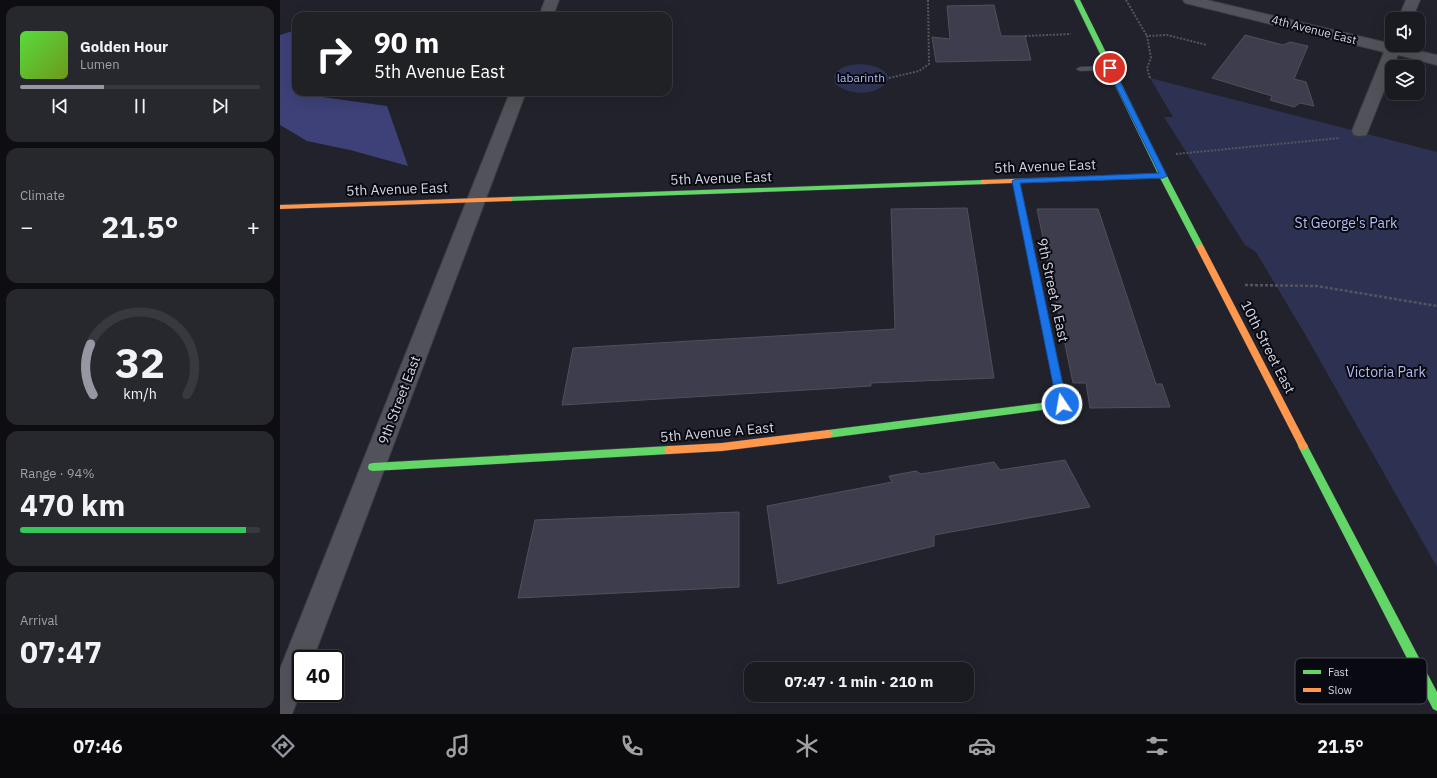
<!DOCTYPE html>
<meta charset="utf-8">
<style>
body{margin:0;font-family:"IBM Plex Sans",sans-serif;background:#27272e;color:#f1f3f6;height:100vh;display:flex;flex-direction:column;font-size:15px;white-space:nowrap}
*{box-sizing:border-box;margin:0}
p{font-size:13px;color:#9fa1a5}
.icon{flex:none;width:22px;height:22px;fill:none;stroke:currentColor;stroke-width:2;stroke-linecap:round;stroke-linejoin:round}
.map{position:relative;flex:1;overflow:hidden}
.details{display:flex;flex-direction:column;gap:6px;padding:6px;background:#0e0e12;width:280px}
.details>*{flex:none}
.banner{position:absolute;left:12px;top:12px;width:380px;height:84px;border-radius:12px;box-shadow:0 4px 16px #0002,0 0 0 1px #38383f;background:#202124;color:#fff;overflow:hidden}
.controls{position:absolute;left:1105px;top:12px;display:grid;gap:8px}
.controls a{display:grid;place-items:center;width:40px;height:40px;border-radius:8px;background:#1a1a21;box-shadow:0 4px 16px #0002,0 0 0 1px #38383f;font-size:20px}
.speed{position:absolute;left:12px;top:650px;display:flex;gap:8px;font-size:20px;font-weight:700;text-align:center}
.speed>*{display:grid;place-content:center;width:52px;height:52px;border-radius:50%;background:#1a1a21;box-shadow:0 4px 16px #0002,0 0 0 1px #38383f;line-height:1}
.speed .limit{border:2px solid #111;border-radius:6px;background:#fff;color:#111}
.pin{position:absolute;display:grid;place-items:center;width:34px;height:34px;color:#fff;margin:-17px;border:2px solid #fff;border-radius:50%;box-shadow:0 1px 4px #0007}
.me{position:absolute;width:44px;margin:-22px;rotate:348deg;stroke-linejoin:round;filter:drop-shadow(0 0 3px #0008)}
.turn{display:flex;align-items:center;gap:14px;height:84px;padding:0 16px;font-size:18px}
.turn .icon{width:52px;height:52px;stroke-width:2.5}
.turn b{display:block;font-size:28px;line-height:34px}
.big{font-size:30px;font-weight:700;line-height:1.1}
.details .tile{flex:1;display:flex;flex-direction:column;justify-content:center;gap:6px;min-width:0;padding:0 14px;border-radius:12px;background:#27272e}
.details .dial{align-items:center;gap:0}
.dial svg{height:104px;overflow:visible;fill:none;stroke:#38383f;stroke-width:7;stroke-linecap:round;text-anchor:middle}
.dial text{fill:#f1f3f6;stroke:none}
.song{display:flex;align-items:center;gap:12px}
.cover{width:48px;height:48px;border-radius:6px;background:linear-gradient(135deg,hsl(110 70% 55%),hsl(80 70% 35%))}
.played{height:4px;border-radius:2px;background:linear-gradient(90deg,#9597a2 35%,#38383f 35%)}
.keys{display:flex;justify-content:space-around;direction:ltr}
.heat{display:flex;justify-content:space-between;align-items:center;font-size:22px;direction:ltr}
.charge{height:6px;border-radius:3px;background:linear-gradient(90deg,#34c759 94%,#38383f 0)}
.trip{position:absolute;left:464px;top:662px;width:230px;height:40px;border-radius:12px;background:#1a1a21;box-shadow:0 4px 16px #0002,0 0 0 1px #38383f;font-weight:700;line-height:40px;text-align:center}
.dock{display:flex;height:64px;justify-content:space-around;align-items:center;background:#0a0a0d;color:#9fa1a5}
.dock .icon{width:28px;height:28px}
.dock .selected{color:#9597a2}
.dock b{font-size:18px;color:#f1f3f6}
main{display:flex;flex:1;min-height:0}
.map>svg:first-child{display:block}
</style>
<main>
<section class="details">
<div class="tile">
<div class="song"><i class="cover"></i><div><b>Golden Hour</b><p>Lumen</p></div></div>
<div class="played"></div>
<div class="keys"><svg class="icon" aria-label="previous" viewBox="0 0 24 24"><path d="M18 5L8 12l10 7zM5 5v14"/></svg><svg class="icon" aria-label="pause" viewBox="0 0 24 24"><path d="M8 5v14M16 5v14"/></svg><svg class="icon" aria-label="next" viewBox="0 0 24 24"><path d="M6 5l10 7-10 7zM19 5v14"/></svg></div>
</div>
<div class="tile"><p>Climate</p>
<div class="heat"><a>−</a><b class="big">21.5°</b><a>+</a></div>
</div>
<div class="tile dial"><svg viewBox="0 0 100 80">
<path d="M14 69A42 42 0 1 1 86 69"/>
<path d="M14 69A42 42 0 0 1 12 30" stroke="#9597a2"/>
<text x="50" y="56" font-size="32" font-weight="700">32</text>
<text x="50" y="72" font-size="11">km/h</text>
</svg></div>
<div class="tile"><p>Range · 94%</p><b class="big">470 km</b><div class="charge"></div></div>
<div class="tile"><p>Arrival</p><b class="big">07:47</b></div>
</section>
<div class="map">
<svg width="1157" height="714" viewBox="0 0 1157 714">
<rect width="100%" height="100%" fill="#22222c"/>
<path fill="#2e3252" d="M580,64C592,65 604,67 609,78C599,97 571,96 555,84L554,75C560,66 570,65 580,64Z
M870,78L1157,152V567L1025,334L976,252L965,245L884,117H893Z"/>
<path fill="#3d4177" d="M16,30V92H47L42,97L107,106L128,166L70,150L27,141L0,125V35Z"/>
<path fill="#3d3d4d" stroke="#4f5059" d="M714,5L721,36H745L751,60L656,62L652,37L670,39L667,6Z
M965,35L1003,45L1010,42L1028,46L1014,79L1026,82L1034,106L1020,103L1014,107L990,100L992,96L932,78Z
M687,208L714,378L591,383V386L282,405L293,348L615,329L611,209Z
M757,209H818L876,384H882L890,407L810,408L806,383H793Z
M785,460L810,507L654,535V546L498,584L487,506L612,482L609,476L636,471L641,474L714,462L720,470Z
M459,512V587L238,598L255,520Z"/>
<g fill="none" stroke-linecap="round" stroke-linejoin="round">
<defs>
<path id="lane" d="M830,66H833V70L800,71L796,69L800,67Z"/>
<path id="street" d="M265,0H279L273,16H259Z
M903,0H927L1108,43L1112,41V45H1121V47L1157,55V65L1118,55L1088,131L1086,135L1080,136L1074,135L1072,131L1104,52L905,3Z
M1126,0H1140L1132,19H1118Z
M230,92H246L33,659H21V691L12,714H0V669Z"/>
<path id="fast" d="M794,0H800L887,176L924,247L923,249L920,250L916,247L879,176Z
M704,180H707V184L229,201L225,199L229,197Z
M763,307L767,310L787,404L785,407L548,438L545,437L543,434L545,431L548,430L777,401L759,310Z
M1023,442L1026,443L1157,692V711L1153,709L1018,446L1020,443Z
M389,446L392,447L394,450L392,453L389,454L93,471L89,470L88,467L89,464L93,463Z"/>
<path id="slow" d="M883,174H886V178L740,183L767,310L763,313L760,312L733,183L704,184H701V180Z
M229,197H232V201L0,209V205Z
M920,244L924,247L1026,443L1028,446L1026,449L1023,450L1020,449L916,247Z
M548,430L551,431L553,434L551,437L548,438L442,451L389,454L386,453L384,450L386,447L389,446L442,443Z"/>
</defs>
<use href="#lane" stroke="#3c3c45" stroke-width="1"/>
<use href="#street" stroke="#3c3c45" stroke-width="2"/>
<use href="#fast" stroke="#3c3c45" stroke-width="1"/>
<use href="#slow" stroke="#3c3c45" stroke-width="1"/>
<path stroke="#54555c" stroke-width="2" stroke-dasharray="2 1.5" stroke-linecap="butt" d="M846,0L867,36
M745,36L791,34
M609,78L639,71L649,64L648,0
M870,78L867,68L871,58L867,36L887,35L927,45
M896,154L1060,138"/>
<path stroke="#54555c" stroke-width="2.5" stroke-dasharray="3 2" stroke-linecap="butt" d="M965,285L1037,286L1157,306"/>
<use href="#lane" fill="#52525a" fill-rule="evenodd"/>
<use href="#street" fill="#52525a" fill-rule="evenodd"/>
<use href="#fast" fill="#63d668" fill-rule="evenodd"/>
<use href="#slow" fill="#ff974d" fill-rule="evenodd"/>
</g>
<path fill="#1a73e8" stroke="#114b97" d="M828,66L833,68L887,176L883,178L740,183L787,404L785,406H779L777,404L732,181L736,179L879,173L827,68Z"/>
<g text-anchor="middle" stroke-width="4" stroke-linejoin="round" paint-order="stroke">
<g font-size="12" fill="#d3d6e2" stroke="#090a11">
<text transform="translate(1034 30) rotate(14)" y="4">4th Avenue East</text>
</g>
<g font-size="12" fill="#b2bbf2" stroke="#090a11">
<text x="581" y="82">labarinth</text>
</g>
<g font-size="14" fill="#d3d6e2" stroke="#090a11">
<text transform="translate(765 166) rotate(-2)" y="5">5th Avenue East</text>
<text transform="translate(441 178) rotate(-2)" y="5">5th Avenue East</text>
<text transform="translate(117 189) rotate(-2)" y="5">5th Avenue East</text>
<text transform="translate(773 290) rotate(78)" y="5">9th Street A East</text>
<text transform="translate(988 347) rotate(63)" y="5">10th Street East</text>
<text transform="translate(119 400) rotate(-69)" y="5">9th Street East</text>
<text transform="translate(437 432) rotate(-5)" y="5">5th Avenue A East</text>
</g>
<g font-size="14" fill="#b2bbf2" stroke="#090a11">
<text x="1066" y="228">St George's Park</text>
<text x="1106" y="377">Victoria Park</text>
</g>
</g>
<rect x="1015" y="658" width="132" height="46" rx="6" fill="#090a11" stroke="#464750" stroke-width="1"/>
<rect x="1023" y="670" width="18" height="4" fill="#63d668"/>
<rect x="1023" y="688" width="18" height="4" fill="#ff974d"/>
<g font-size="11" fill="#d3d6e2">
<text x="1048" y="676">Fast</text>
<text x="1048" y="694">Slow</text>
</g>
</svg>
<div class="controls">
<a><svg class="icon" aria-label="sound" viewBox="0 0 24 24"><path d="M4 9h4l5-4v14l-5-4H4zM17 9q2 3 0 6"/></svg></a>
<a><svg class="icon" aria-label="layers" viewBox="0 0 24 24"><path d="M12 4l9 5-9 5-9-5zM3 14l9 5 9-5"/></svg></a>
</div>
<div class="speed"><div class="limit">40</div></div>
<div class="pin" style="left:830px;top:68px;background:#d93025"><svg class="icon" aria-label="arrive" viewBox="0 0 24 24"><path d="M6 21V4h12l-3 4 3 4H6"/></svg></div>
<svg class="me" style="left:782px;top:404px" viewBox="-20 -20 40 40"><circle r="17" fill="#1a73e8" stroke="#fff" stroke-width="3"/><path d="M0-11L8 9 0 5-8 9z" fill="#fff"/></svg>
<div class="trip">07:47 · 1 min · 210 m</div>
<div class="banner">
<div class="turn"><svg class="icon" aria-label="right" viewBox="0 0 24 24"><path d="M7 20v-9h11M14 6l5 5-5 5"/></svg><div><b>90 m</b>5th Avenue East</div></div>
</div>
</div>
</main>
<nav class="dock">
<b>07:46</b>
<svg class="icon selected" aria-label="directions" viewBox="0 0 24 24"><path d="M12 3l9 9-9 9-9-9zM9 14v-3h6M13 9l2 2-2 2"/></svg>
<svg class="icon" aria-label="music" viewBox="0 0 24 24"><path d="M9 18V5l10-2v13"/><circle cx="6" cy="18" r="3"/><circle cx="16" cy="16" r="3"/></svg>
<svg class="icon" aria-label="phone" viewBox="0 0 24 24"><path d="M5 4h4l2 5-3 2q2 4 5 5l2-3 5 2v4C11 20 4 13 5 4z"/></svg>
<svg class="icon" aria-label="climate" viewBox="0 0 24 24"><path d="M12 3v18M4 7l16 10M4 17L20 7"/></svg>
<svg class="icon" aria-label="car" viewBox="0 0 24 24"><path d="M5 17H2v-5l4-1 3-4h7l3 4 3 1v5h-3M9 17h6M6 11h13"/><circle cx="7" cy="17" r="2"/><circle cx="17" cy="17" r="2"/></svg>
<svg class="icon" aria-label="filters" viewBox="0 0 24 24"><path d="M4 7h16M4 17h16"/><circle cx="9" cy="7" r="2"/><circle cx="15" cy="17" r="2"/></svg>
<b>21.5°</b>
</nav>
